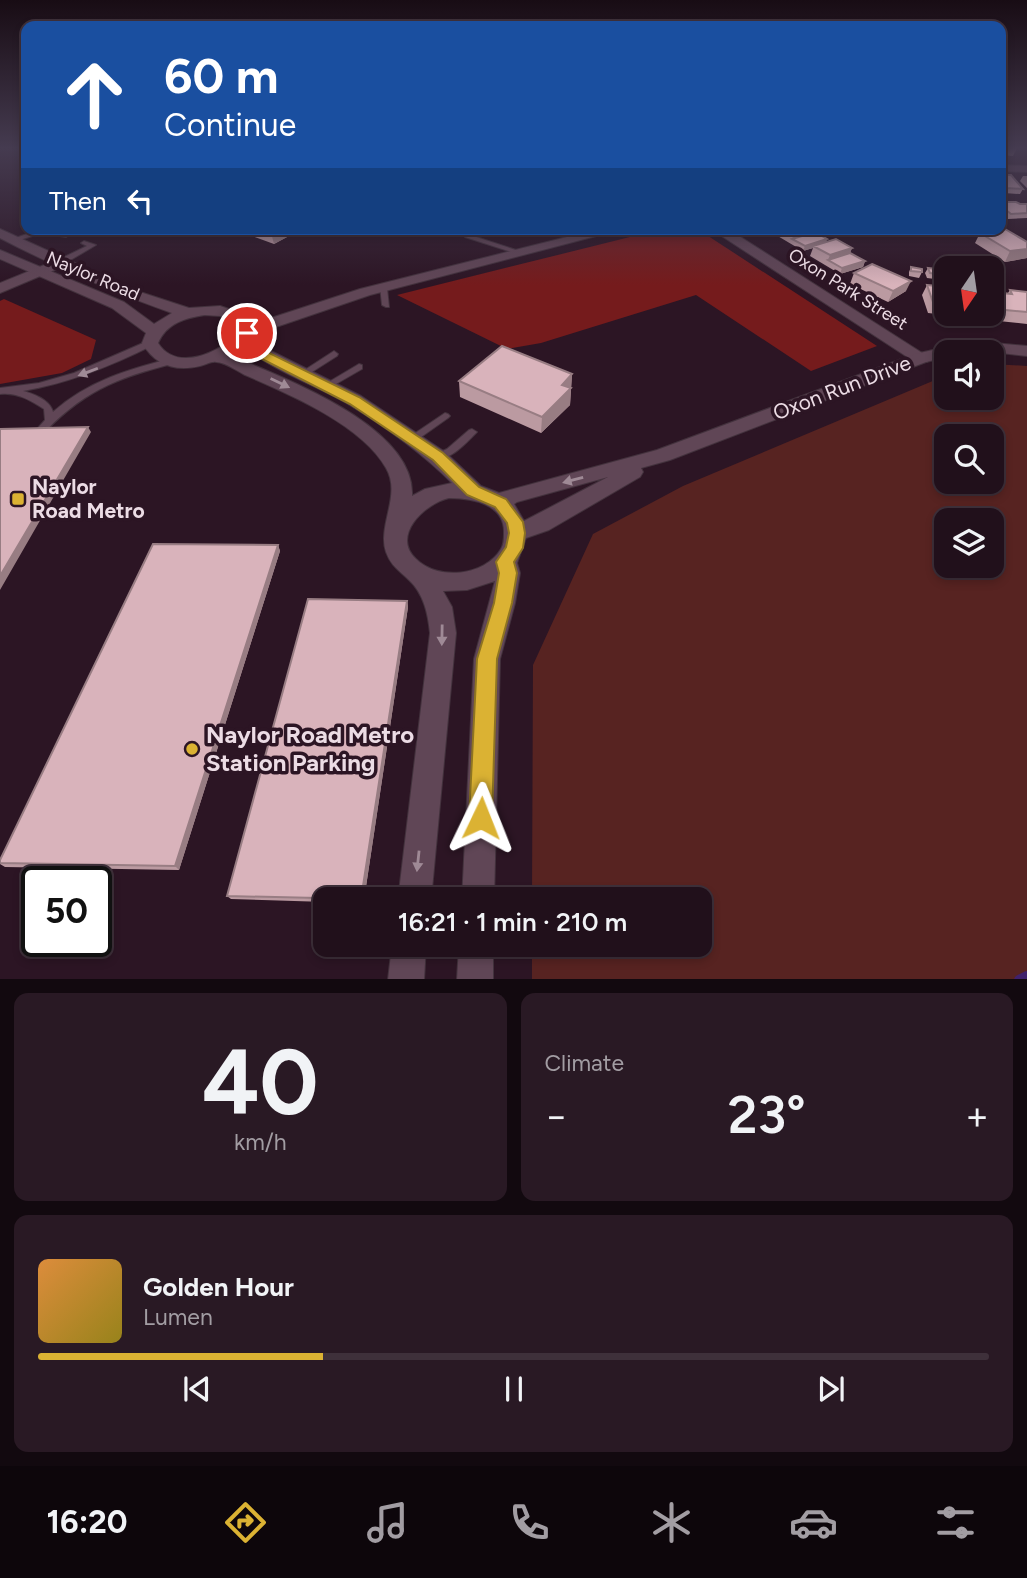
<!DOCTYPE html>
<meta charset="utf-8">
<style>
body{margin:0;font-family:Figtree,sans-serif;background:#291924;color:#f1f3f6;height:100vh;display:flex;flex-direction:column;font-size:26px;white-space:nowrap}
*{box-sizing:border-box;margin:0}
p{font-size:23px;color:#a29da3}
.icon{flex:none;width:38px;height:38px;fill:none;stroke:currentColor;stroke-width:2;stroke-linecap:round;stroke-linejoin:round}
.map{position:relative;height:979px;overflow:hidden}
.side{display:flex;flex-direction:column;gap:14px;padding:14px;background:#12090f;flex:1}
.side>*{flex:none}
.hud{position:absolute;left:21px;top:21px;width:985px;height:214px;border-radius:14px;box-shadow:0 4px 10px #0003,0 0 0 2px #3e303a;background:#1a4fa0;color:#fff;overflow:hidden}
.needle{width:46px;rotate:193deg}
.fabs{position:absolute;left:934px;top:256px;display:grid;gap:14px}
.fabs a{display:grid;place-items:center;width:70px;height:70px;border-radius:14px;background:#21101b;box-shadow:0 4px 10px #0003,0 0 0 2px #3e303a;font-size:35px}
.speed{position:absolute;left:21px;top:866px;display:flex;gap:14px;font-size:35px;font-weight:700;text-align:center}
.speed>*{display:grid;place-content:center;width:91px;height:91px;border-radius:50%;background:#21101b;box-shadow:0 4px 10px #0003,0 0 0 2px #3e303a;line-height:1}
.speed .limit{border:4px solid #111;border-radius:10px;background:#fff;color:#111}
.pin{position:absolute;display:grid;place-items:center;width:60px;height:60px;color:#fff;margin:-30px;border:4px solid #fff;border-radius:50%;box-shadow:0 2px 7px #0007}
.me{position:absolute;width:77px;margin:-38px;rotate:2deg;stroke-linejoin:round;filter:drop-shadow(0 0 5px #0008)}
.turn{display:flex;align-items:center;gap:24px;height:147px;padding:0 28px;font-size:32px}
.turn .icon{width:91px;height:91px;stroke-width:2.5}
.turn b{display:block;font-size:49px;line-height:60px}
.then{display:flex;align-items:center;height:66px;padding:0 28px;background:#0003;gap:14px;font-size:26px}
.big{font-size:52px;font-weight:600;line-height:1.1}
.side .card{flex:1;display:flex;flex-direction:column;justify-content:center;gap:10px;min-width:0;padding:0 24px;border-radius:14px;background:#291924}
.side .dial{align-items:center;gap:0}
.dial b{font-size:91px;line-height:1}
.song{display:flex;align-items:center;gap:21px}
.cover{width:84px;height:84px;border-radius:10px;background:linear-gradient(135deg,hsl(30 70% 55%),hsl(50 70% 35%))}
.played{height:7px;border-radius:4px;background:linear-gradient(90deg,#dbb233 30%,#3e303a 30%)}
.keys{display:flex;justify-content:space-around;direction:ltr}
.heat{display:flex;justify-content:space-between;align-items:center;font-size:38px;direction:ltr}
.side .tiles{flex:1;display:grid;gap:14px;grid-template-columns:1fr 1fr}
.card:last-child{grid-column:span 2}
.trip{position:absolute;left:313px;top:887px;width:399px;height:70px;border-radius:14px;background:#21101b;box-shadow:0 4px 10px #0003,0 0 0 2px #3e303a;font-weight:600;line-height:70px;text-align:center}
.dock{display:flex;height:112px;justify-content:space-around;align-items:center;background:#0d060b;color:#a29da3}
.dock .icon{width:49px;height:49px}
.dock .current{color:#dbb233}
.dock b{font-size:32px;color:#f1f3f6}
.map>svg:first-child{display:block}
</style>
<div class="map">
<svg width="1027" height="980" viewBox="0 0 1027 980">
<rect width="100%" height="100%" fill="#2c1524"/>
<path fill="#572321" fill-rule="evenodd" d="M992,364L1027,366V979H532V945H700V900L532,899L533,665L593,534L683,486L947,375V397H992ZM947,436H992V481H947ZM947,520H992V565H947Z"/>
<path fill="#751b1c" d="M662,229L702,232L877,346L811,371L696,295L541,343L507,349L397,295Z
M4,299L96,340L91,359L62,373L0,384V301Z"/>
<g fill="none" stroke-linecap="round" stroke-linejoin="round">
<path stroke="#40216c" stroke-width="10" d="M1019,980L1027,976"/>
<defs>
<path id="lane" d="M41,229L66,233L69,235L66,237L42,233L13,242L10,240Z
M467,234L522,252L524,253L518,254L465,237V235Z
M84,241L96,245L62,265H56V261L87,246L81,243Z
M380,286L387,288L389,307H386L382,305Z
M150,340L154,343L153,345C111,366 69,383 23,391C34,394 50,400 53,412C88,381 129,369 173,358L177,361L176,363C115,378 81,392 38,439L35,440L30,437L45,420L44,409C30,400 17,392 0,394V388L39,383L74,373Z
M334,351L338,354L337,356L304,377H298L297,375Z
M359,364L362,365V369L329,388L326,389L322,386Z
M445,413L448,414L450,416L448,418L414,442H408L406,440L408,438Z
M472,429L477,432L475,434C464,445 451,460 434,459L433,457L434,455L447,449L469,430Z"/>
<path id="street" d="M1001,165L1027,166V172L1001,171Z
M599,229H623L370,295L279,326L248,331L240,326L242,323L271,318L360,289Z
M711,229H728L930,358L927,362H915Z
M59,259L66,263L64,266L0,293V283Z"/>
<path id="secondary" d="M0,229L137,291L189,308L220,306L250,316L258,341L271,351L361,396L445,452L481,486L499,493L657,450L915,354L973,341L1027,346V356L992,352H947V357L926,362L670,460L641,468L643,472L640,477L549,530L526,538L517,563L520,573L515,603L500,659L494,900H462L474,659L495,581L467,590L443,591L452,607L456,633L431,900H398L430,633C428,614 424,594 409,580C399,570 391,566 386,552C377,525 402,495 386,468C362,425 289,394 245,375C237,371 225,362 216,362C212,361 205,365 200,366C175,372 155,365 142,343L146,333L112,308L0,259V250L124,302L154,324L172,313C112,292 56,267 0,238ZM205,315L220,316L237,322L239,332C221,352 177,373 158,343C167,323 185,318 205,315ZM244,346C274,372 314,384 348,404C384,426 422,453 452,483L425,489L412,496C416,426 283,378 230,355ZM608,477L524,521L514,504L517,502ZM449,498C472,498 505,504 504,533C504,539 504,544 501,549C485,576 438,581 416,559C391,536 424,504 449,498Z
M392,945H426L424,980H388Z
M459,945H493V980H457Z"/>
</defs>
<use href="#lane" stroke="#43323d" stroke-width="2"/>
<use href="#street" stroke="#43323d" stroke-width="2"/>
<use href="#secondary" stroke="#43323d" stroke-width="2"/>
<use href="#lane" fill="#604656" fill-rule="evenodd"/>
<use href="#street" fill="#604656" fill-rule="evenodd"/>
<use href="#secondary" fill="#604656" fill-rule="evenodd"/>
</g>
<path fill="#bb9aa1" d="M1001,148H1017L1013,156L1001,155Z
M1001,175L1023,189L1020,194L1004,193L1001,190Z
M1023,176H1027V188L1020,181Z
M1001,202L1027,204V218L1008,219L1002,214L1001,215Z
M233,229H302L274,244Z
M777,229H816L815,232L827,239L826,242L852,248L850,253L865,261L863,267L840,274L810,256L813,248L803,251L776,235Z
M972,229H995L994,231L1027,242V258L1005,262L975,243L980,233L986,232Z
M911,267L922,272L919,278L909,276V272Z
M928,268L938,274L935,279L927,278L925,273Z
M854,273L906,291L888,302L850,284Z
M927,285L947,287V313H978L975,318L928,313L922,295Z
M1010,290L1027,292V324L989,320L986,313H992V292L1008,293Z
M572,374L570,405L541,433L460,397L459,381Z
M278,545L280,551L179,870L5,867L0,864V860Z
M407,601L408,607L364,900H326V902L231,899L227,896Z"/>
<path fill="#987d83" d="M270,229H302L274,244Z
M809,229H816L813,237L792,239L790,244L794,234Z
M827,239L825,244L813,246V248L803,251L805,246Z
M852,248L848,258L828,260L830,255Z
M1027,249V258L1005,262L1010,251Z
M865,261L863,267L840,274L842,268Z
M911,281L906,291L888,302L893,291Z
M572,374L570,405L541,433L542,417L562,385Z
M88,427L91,432L0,590V576Z
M278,545L280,551L179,870L175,866Z
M407,601L408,607L364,900H361Z"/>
<path fill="#d9b3bb" stroke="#987d83" stroke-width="2" d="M1001,175H1011L1023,189L1006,188L1001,185Z
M1001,202H1016L1020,204H1027V213L1011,214L1001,206V205H1004Z
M786,229H809L794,234Z
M1005,229L1027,242V249L1010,251L980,233Z
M815,232L827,239L805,246L792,239Z
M836,239L852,248L830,255L813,246Z
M850,253L865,261L842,268L828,260Z
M872,264L911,281L893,291L854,273Z
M911,267L922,269V272L911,271Z
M928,268L936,269L938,274L930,273Z
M927,285L947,287V303L933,302Z
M1010,290L1027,292V312L995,309L992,303V292L1012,294Z
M502,346L572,374L562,385L571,388L542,417L459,381Z
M88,427L0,576V429Z
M153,544L278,545L175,866L0,863V860Z
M308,599L407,601L361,899L227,896Z"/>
<defs><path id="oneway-solid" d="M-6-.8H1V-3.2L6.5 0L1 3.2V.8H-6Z" transform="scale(1.75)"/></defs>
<g fill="#9f8a96">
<use href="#oneway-solid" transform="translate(88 372) rotate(159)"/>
<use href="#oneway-solid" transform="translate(280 383) rotate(26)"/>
<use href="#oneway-solid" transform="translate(573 480) rotate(165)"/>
<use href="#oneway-solid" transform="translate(442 635) rotate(91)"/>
<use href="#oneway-solid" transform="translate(418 861) rotate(96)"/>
</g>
<linearGradient id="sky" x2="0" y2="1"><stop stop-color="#180c14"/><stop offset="0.52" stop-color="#453b50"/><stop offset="1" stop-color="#453b50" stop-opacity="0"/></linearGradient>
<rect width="1027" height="285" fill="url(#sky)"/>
<path fill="#dbb233" stroke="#8e7421" stroke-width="2" d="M247,329L251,330L256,341L269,353L359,397L443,453L479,487L506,499L523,522L525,533L523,548L514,562L517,573L512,603L497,659L492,818L489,826L481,830L473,826L469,818L477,659L494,603L499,573L496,562L506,547L509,533L507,523L495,507L467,495L433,460L350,404L260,358L246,346L241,333Z"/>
<g fill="#dbb233" stroke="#2c1524" stroke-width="2.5">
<rect x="11" y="492" width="14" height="14" rx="3.5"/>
<circle cx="192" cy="749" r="7"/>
</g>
<g text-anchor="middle" stroke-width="7" stroke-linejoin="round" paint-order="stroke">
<g font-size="18" fill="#ecdce5" stroke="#2c1524">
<text transform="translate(93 276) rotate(23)" y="6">Naylor Road</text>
<text transform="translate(848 289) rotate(32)" y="6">Oxon Park Street</text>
</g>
<g font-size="21" fill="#ecdce5" stroke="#2c1524">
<text transform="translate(842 388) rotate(-21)" y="7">Oxon Run Drive</text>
</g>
<g font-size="21" font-weight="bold" fill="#ecdce5" stroke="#2c1524" text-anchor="start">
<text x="32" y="494">Naylor<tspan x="32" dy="24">Road Metro</tspan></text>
</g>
<g font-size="24" font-weight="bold" fill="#ecdce5" stroke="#2c1524" text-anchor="start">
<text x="206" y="743">Naylor Road Metro<tspan x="206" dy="28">Station Parking</tspan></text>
</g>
</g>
</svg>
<div class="fabs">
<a><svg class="needle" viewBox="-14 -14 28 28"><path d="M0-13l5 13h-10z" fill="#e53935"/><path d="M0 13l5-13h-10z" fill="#a29da3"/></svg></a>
<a><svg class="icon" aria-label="sound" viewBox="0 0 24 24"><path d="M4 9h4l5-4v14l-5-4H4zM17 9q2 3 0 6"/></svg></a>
<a><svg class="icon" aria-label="search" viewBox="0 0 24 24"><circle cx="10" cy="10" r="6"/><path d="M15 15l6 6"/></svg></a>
<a><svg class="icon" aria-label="layers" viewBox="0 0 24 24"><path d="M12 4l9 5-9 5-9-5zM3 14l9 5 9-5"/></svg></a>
</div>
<div class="speed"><div class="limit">50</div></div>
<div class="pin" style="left:247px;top:333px;background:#d93025"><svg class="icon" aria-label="arrive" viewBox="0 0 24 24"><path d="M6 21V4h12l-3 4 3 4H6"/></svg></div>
<svg class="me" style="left:481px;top:818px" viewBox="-20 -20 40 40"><path d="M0-17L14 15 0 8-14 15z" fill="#dbb233" stroke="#fff" stroke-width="4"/></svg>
<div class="trip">16:21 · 1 min · 210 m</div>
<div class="hud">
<div class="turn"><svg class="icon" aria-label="ahead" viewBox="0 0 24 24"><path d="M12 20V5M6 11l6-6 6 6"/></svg><div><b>60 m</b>Continue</div></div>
<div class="then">Then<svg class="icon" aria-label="left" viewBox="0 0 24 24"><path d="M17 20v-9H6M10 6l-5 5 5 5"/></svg></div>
</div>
</div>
<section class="side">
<div class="tiles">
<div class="card dial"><b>40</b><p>km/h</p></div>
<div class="card"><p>Climate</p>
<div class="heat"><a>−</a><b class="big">23°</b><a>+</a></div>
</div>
<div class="card">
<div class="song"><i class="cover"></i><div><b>Golden Hour</b><p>Lumen</p></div></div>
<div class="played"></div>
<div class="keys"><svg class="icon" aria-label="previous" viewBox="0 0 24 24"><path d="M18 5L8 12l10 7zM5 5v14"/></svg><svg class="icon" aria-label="pause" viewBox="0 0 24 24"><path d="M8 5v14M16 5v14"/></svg><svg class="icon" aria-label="next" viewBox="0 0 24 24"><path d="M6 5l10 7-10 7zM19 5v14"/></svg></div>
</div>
</div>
</section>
<nav class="dock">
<b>16:20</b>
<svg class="icon current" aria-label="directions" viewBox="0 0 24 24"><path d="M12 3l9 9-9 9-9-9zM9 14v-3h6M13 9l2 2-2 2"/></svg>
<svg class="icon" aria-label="music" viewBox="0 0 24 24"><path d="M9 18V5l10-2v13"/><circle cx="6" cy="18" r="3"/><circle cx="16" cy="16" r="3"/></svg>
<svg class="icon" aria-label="phone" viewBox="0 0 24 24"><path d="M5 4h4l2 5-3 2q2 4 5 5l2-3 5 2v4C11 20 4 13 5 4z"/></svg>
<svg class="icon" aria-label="climate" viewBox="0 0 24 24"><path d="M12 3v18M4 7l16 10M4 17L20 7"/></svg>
<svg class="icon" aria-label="car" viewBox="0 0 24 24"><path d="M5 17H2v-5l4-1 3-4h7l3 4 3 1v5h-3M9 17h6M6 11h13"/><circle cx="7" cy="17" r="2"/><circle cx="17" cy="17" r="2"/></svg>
<svg class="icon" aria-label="filters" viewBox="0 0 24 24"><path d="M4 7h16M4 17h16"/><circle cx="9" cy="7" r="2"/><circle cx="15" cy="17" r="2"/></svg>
</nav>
